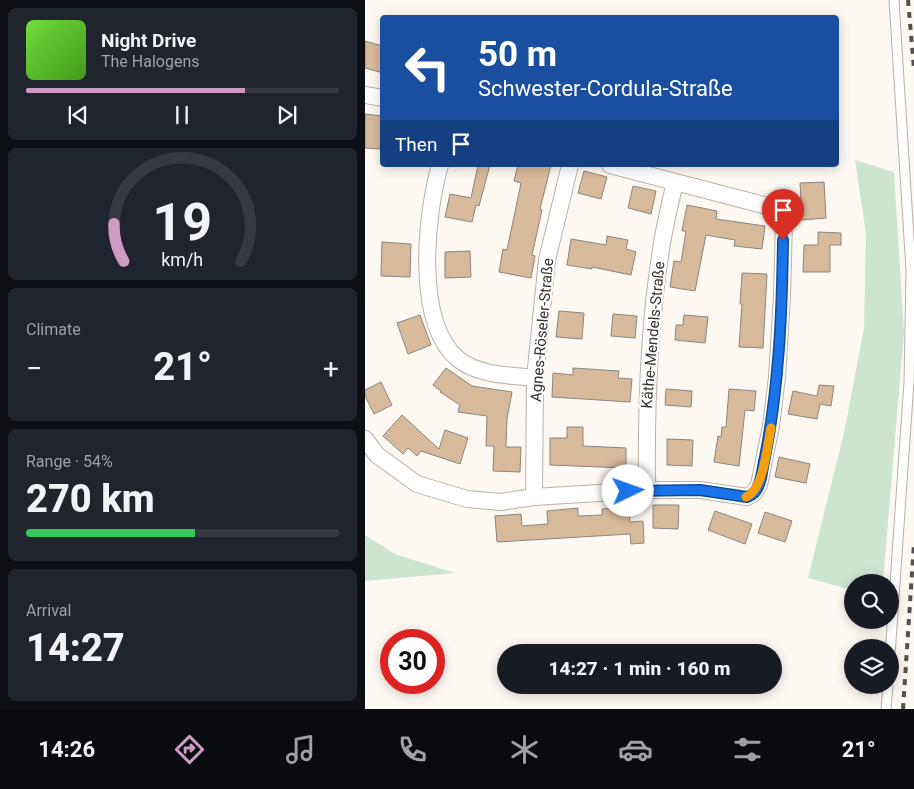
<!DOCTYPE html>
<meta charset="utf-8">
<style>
body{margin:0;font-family:Roboto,sans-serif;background:#20242c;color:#f1f3f6;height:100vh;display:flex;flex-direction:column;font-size:19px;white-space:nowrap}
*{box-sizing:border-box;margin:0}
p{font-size:16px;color:#9ea1a6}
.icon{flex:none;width:28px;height:28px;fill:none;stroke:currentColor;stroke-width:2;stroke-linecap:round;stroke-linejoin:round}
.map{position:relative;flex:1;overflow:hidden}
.drawer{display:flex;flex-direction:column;gap:8px;padding:8px;background:#0d0f14;width:365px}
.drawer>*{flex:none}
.hud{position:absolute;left:15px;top:15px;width:459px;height:152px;border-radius:5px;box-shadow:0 2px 12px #0003;background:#1a4fa0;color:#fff;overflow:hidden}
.tools{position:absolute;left:479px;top:574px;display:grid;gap:10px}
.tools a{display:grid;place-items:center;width:55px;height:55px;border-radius:50%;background:#171b24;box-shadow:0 2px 12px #0003;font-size:25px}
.speed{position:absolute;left:15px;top:629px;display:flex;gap:10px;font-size:25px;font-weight:700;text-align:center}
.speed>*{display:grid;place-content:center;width:65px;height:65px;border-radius:50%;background:#171b24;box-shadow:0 2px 12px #0003;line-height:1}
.speed .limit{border:8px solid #d22;background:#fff;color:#111}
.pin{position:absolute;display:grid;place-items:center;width:42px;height:42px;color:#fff;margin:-51px -21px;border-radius:50% 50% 50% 0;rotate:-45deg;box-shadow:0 0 5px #0007}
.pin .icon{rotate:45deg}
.me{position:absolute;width:55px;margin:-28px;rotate:87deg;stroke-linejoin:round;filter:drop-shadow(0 0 4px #0008)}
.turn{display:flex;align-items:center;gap:18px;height:105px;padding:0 15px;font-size:22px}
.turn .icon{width:65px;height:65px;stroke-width:2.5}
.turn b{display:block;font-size:35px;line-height:42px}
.then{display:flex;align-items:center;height:48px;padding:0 15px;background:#0003;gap:10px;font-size:19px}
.big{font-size:38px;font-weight:800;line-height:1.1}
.drawer .widget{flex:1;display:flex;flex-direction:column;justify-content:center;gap:8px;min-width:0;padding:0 18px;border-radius:8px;background:#20242c}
.drawer .dial{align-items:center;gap:0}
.dial svg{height:130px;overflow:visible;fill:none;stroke:#363941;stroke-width:7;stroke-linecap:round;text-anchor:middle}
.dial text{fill:#f1f3f6;stroke:none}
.song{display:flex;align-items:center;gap:15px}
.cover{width:60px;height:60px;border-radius:8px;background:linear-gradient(135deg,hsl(100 70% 55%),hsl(100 70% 35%))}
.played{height:5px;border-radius:2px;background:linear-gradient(90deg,#cf9ac3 70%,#363941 70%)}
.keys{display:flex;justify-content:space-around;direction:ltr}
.heat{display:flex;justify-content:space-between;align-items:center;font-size:28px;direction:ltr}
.charge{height:8px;border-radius:4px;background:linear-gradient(90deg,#34c759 54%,#363941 0)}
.trip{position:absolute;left:132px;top:644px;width:285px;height:50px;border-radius:25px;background:#171b24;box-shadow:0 2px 12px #0003;font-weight:800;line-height:50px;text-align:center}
.tabs{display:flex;height:80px;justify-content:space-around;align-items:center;background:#090b0e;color:#9ea1a6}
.tabs .icon{width:35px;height:35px}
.tabs .on{color:#cf9ac3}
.tabs b{font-size:22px;color:#f1f3f6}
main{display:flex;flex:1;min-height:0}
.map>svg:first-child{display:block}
</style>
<main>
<section class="drawer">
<div class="widget">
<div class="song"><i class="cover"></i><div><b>Night Drive</b><p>The Halogens</p></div></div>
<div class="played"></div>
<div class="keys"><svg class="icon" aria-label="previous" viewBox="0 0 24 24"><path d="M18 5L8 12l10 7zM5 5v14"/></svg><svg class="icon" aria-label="pause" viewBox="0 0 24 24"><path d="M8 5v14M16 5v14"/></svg><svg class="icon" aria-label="next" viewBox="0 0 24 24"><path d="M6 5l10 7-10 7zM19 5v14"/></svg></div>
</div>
<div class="widget dial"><svg viewBox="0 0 100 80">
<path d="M14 69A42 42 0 1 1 86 69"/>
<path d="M14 69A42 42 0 0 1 8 46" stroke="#cf9ac3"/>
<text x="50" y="56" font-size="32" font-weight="700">19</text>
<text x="50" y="72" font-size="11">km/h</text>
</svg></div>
<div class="widget"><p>Climate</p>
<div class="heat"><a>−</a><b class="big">21°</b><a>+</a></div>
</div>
<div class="widget"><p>Range · 54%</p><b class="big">270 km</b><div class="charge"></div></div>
<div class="widget"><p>Arrival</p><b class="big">14:27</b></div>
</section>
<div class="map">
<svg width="549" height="709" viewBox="0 0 549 709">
<rect width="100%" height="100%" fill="#fef8f2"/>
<path fill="#cce5d1" d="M490,160L529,172L539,332L518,582H488L487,590L443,578L479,433L499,328L501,234Z
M0,535L30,554L90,573L0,581Z"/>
<path fill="#d7b99b" stroke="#8c857e" d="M0,41L18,46V73L0,68Z
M0,114L18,116L15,149L0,148Z
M113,165H125L114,206L111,205L107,222L80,217L85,194L106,198Z
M153,165H186L175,209L177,210L167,255L170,256L166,278L134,272L138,249L142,250L156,183L149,181Z
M219,171L242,177L236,199L213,193Z
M459,182L461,218L437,220L435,183Z
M268,186L291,191L286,214L263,208Z
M322,205L352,211L351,219L400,226L397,249L369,246L370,240L341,235L330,291L305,287L309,261L316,262L321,231H317Z
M453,232L476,233V245H465V272H438L439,245H453Z
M242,236L263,240L261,249L271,252L266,275L227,267V269L202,265L206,239L241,245Z
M17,242L46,244L45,277L16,276Z
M105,251L106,277L80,278V252Z
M377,273L402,274L398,348L374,347L377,304H375Z
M194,311L219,313L217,339L191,337Z
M248,314L272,316L270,338L246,336Z
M55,315L66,345L43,354L32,323Z
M319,315L343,317L340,343L310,340L311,325H318Z
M81,368L107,386L147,392L142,419L141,447H156L155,472L128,471L129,446H121L122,416L93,412L95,405L75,392L76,391L68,385Z
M208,368L254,371L253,378L267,379L265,402L187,397L188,373L208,375Z
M16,382L27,405L9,414L0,396V390Z
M454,385L469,386L466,406L455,404L452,419L423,414L428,391L452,396Z
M301,389L327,391L326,407L300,405Z
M364,389L391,391L389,411L380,410L374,466L349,462L353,436L356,437L357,427H361Z
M37,415L74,449L80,430L103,438L95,464L56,451L52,456L43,448L38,454L18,436Z
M202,427H218V446L261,448V468L185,465V438H202Z
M302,439L328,440L327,466L302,465Z
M414,457L445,464L441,483L410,477Z
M288,505H314L313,529L288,528Z
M264,507L265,522L278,521L279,543L266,544L265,534L132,542L130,516L156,514L157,526L183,524L182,511L213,508V516L237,515V509Z
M350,511L387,524L380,544L343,530Z
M400,512L427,521L420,542L393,533Z"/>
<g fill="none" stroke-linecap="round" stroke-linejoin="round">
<defs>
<path id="service" d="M525,655L544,382L546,270L529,0
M521,709L523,685"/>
<path id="minor" d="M0,95L18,98
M75,165C61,214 49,322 93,359C114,376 145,375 170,378
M0,439L12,455L52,484L102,499L136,502L169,497L282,490H335L382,497L389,493L394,485L406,426L412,377L417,297L419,221L410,208L245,165
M282,490C281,410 283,329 296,250C299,227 305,205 310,182
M169,497L170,378L182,260L205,165"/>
</defs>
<use href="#service" stroke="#b8b1aa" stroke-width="11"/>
<use href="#minor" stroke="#b8b1aa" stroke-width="18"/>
<use href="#service" stroke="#fff" stroke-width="9"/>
<use href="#minor" stroke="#fff" stroke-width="16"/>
<path stroke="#55514e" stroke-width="4" stroke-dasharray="6 6" stroke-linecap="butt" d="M543,0L549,69
M538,709L549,543"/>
</g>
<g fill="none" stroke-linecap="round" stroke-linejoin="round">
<defs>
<path id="route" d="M263,491L335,490L382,497C385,496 387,495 389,493C397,485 397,468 400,457C414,386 417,313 418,240"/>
</defs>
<use href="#route" stroke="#114b97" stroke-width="12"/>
<use href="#route" stroke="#1a73e8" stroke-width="9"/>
<path stroke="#f59e0b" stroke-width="9" d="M381,497C399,490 402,446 406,428"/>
</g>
<g text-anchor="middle" stroke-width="4.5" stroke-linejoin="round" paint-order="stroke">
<g font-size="15" fill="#35322f" stroke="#fff">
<text transform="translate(177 330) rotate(-85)" y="5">Agnes-Röseler-Straße</text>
<text transform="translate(288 335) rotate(-85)" y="5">Käthe-Mendels-Straße</text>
</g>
</g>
</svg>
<div class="tools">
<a><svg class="icon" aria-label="search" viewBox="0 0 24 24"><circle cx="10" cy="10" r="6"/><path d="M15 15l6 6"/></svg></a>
<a><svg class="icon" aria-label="layers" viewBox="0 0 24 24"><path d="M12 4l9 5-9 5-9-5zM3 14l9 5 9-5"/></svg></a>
</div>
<div class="speed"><div class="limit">30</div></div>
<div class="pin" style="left:418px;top:240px;background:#d93025"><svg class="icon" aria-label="arrive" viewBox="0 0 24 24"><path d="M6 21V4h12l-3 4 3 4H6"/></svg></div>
<svg class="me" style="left:263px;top:491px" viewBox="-20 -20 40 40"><circle r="19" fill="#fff"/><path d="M0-13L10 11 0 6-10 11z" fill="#1a73e8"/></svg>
<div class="trip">14:27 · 1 min · 160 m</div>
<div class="hud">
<div class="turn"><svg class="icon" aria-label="left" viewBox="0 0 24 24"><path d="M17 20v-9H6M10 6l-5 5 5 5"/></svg><div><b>50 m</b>Schwester-Cordula-Straße</div></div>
<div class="then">Then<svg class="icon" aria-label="arrive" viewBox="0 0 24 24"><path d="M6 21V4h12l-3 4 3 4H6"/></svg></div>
</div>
</div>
</main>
<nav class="tabs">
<b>14:26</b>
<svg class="icon on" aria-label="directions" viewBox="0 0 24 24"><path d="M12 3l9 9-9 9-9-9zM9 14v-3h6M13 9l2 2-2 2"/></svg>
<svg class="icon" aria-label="music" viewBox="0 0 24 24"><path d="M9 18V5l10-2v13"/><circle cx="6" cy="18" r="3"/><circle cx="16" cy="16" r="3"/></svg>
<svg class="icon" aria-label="phone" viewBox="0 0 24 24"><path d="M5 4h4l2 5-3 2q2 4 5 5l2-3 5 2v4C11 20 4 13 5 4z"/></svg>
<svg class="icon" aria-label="climate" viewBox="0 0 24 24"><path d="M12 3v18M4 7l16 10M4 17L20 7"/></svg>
<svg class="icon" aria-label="car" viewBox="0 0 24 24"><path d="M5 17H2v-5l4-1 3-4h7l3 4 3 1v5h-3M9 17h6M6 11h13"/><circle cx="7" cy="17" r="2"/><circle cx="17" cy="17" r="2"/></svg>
<svg class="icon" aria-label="filters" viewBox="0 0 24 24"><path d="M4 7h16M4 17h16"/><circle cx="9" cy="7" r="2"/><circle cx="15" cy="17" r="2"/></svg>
<b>21°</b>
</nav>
